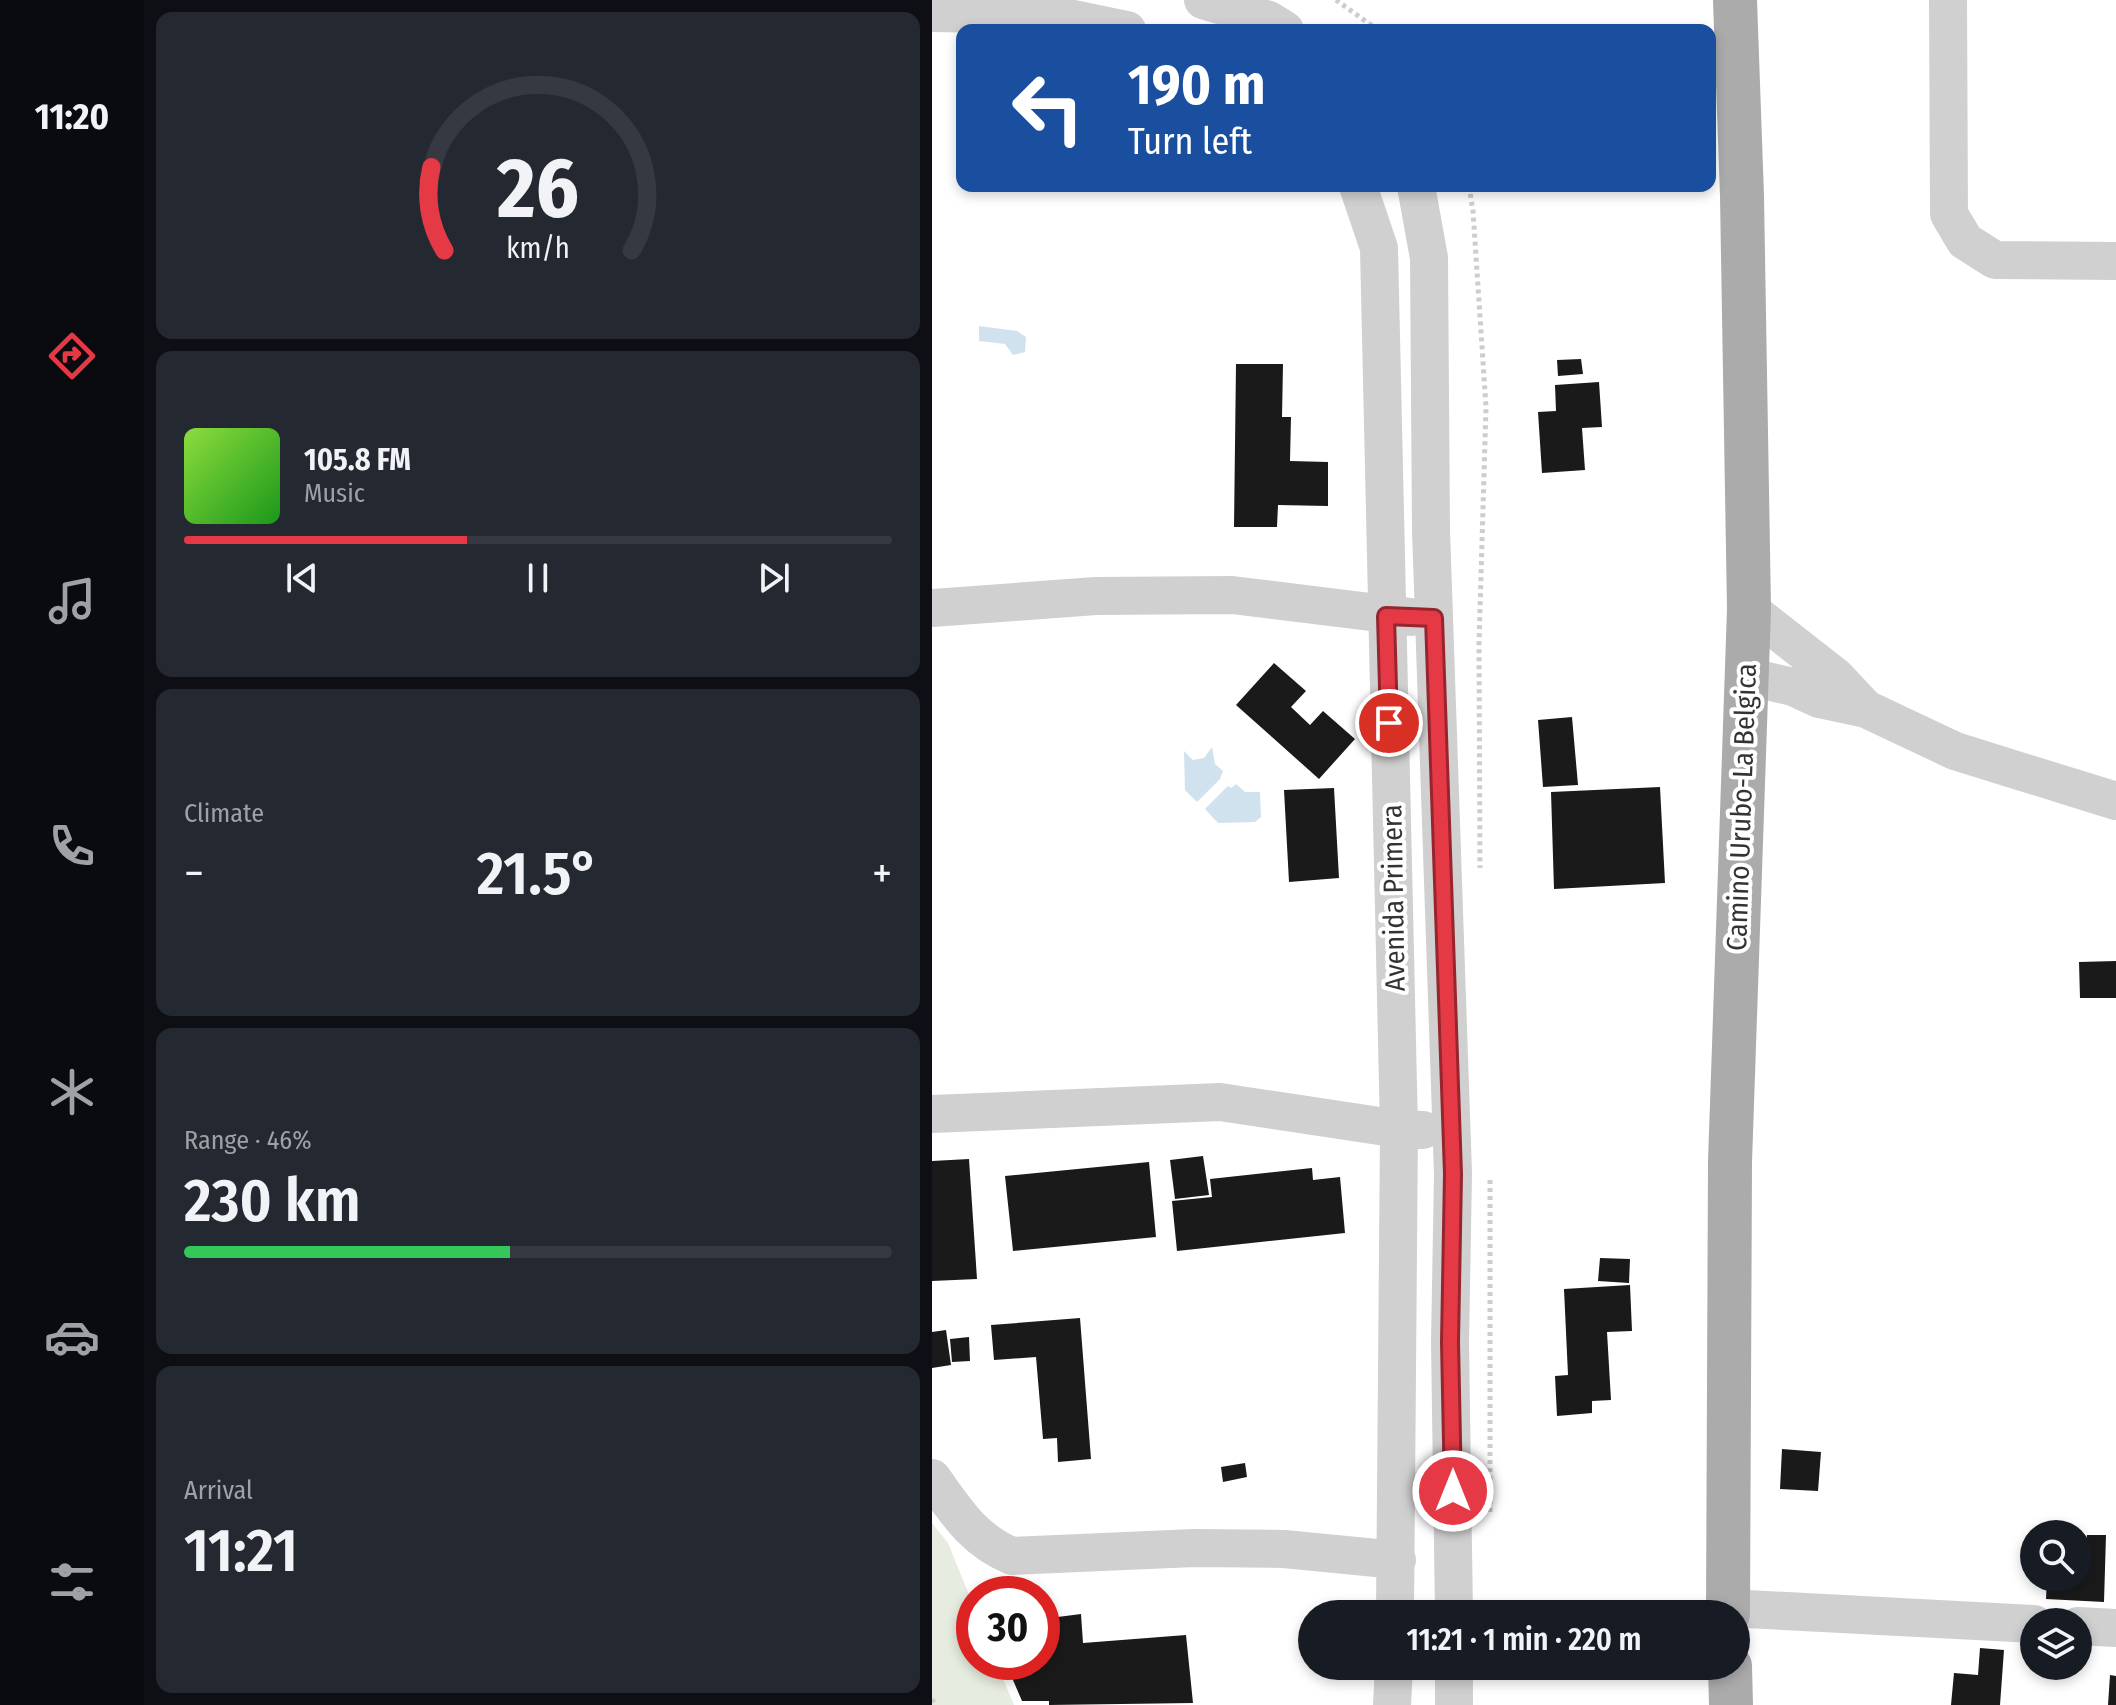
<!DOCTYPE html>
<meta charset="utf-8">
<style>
body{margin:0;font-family:"Fira Sans Condensed",sans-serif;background:#242831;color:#f1f3f6;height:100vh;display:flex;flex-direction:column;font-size:30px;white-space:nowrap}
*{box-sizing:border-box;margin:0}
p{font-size:26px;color:#9ea1a6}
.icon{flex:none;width:44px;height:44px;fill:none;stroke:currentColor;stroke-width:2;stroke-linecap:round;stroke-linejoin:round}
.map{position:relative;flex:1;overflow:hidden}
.sheet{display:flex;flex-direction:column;gap:12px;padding:12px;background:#0d0f14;width:788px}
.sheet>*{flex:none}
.guide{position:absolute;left:24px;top:24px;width:760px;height:168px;border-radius:16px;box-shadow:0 4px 12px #0003;background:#1a4fa0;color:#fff;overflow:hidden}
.tools{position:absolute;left:1088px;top:1520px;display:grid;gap:16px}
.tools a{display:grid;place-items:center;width:72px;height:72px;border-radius:50%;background:#171b24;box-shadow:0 4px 12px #0003;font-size:40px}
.speed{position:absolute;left:24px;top:1576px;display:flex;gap:16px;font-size:40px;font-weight:700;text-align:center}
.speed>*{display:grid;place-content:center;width:104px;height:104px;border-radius:50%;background:#171b24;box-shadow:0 4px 12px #0003;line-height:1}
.speed .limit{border:12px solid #d22;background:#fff;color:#111}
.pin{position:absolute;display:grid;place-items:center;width:68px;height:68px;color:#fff;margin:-34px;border:4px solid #fff;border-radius:50%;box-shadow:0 2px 8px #0007}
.me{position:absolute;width:88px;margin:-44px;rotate:0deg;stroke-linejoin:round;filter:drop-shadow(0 0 6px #0008)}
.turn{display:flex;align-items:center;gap:28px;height:168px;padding:0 40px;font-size:36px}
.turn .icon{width:104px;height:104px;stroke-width:2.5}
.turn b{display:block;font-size:56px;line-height:68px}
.big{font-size:60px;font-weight:600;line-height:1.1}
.sheet .tile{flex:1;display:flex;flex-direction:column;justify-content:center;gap:12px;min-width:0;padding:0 28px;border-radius:16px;background:#242831}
.sheet .dial{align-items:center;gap:0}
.dial svg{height:208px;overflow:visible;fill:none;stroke:#363941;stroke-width:7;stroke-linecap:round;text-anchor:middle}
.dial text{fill:#f1f3f6;stroke:none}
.song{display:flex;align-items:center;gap:24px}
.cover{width:96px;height:96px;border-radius:12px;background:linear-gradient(135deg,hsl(90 70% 55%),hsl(120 70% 35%))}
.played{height:8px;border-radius:4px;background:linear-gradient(90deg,#e63946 40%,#363941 40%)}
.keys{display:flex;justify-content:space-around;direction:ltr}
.heat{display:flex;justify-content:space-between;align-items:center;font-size:44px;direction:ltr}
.charge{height:12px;border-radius:6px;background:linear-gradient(90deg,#34c759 46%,#363941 0)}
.trip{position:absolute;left:366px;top:1600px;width:452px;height:80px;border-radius:40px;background:#171b24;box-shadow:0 4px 12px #0003;font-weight:600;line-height:80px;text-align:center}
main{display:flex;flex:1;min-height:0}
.menu{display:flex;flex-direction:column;width:144px;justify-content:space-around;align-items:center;background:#090b0e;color:#9ea1a6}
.menu .icon{width:56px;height:56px}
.menu .active{color:#e63946}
.menu b{font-size:36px;color:#f1f3f6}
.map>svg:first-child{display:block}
</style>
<main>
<nav class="menu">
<b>11:20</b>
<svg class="icon active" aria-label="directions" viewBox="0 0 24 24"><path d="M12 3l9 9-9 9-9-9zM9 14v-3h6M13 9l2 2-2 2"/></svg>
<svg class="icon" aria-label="music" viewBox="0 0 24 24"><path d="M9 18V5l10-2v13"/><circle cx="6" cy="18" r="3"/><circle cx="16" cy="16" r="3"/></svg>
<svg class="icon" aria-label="phone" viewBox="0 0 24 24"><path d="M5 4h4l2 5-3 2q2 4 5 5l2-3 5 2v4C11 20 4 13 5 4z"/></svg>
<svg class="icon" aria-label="climate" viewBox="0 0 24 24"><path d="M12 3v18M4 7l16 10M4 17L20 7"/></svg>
<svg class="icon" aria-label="car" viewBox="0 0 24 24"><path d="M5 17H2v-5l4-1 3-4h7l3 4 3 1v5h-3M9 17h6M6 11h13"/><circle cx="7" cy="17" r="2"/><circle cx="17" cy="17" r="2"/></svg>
<svg class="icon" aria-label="filters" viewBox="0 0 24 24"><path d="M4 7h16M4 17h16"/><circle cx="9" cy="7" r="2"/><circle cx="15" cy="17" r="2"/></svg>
</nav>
<section class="sheet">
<div class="tile dial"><svg viewBox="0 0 100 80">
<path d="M14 69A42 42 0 1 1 86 69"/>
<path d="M14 69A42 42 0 0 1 9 37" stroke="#e63946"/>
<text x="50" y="56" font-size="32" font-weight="700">26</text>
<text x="50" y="72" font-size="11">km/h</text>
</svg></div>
<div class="tile">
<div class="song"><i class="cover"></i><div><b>105.8 FM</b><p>Music</p></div></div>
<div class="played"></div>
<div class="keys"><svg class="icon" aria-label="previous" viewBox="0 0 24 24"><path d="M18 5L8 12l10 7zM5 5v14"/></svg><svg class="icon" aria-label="pause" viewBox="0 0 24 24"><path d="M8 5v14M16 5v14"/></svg><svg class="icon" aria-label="next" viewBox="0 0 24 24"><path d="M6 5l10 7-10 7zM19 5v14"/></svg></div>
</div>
<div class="tile"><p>Climate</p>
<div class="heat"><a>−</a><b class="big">21.5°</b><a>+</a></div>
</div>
<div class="tile"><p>Range · 46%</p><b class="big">230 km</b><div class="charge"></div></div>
<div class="tile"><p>Arrival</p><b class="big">11:21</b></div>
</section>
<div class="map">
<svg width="1184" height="1705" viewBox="0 0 1184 1705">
<rect width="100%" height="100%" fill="#fff"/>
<path fill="#e6ecdf" d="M0,1523L16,1543L42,1607V1662H64L82,1705H0Z"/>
<path fill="#cfe2ee" d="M47,326L85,331L94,337L93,352L81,355L73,344L47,341Z
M280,747L283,764L291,771L288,779L265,802L253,790L252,751L261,760L272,758Z
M304,784L313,792H328L329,817L323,822L286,823L273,809L296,786L299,788Z"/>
<path fill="#1a1a1a" d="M649,359L651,374L626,376L625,360Z
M304,364H351L350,417H359L358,461L396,462V506L346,505L345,527H302Z
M667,382L670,427L650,428L653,470L610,473L606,412L624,411L623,385Z
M342,663L374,691L359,707L378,725L391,711L423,739L387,779L304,705Z
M640,717L646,785L611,787L606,720Z
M728,787L733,883L622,889L619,792Z
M402,788L407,878L357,882L352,790Z
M1184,961V998H1148L1147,962Z
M271,1156L277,1195L243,1199L238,1160Z
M37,1159L45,1279L0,1281V1161Z
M217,1162L224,1237L81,1251L73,1176Z
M380,1168L381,1180L408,1177L413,1233L245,1251L240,1201L280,1197L278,1179Z
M668,1258L698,1259L697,1283L666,1281Z
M698,1285L700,1331L675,1332L679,1400L660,1401V1413L625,1416L623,1376L636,1375L632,1289Z
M148,1318L159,1459L126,1462L125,1438L111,1439L104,1357L62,1360L59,1325Z
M14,1330L19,1365L0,1368V1332Z
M37,1337L38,1361L20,1362L18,1339Z
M850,1449L889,1452L886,1491L848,1489Z
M313,1463L315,1477L291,1482L289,1467Z
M1155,1535H1174L1172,1602L1114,1599L1115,1578H1146V1560H1153Z
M149,1614L151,1643L254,1635L261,1703L117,1705V1701H90L75,1666L110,1662V1619Z
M1048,1648L1072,1650L1068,1705H1019L1022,1673L1046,1675Z
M1178,1675L1184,1676V1705H1176Z"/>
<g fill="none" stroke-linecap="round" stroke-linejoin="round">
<path stroke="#cdcdcd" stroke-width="5" stroke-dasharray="4 4" stroke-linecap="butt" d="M404,0L446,30
M537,186L541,211L554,407L547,644L548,868
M558,1512V1178
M0,1699L3,1705"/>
<path stroke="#d0d0d0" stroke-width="38" d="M271,0L337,20L353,30
M1016,0L1017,214L1033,241L1063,260L1184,261
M0,13L122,15L195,30
M426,186L447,248L467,1129L463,1614
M484,186L497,258L499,530L521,1174L518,1342L522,1614
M0,608L164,596L300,595L479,617
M817,609L904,677L934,709
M813,676L861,687L887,699L934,709L1023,751L1184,801
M0,1114L288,1102L467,1129L491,1130
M0,1478C24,1511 41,1540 80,1556L262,1548L352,1549L465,1560
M796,1608L1102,1624
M1146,1626L1184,1628
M460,1705L462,1666
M522,1705V1666"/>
<path stroke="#ababab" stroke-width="44" d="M796,1614L798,1162L817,609L810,196L803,0
M798,1666L799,1705"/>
</g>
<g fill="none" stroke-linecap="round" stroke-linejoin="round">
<defs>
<path id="route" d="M457,723L454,616L502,618L521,1174L518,1342L521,1491"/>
</defs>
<use href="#route" stroke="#96252e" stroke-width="20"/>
<use href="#route" stroke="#e63946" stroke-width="14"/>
</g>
<g text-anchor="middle" stroke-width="8" stroke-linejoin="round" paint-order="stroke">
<g font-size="28" fill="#333" stroke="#fff">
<text transform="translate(809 807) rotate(-88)" y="10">Camino Urubo-La Belgica</text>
<text transform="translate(461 898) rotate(-91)" y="10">Avenida Primera</text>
</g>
</g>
</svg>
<div class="tools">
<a><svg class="icon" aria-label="search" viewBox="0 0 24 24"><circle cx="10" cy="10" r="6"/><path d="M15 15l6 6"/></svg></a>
<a><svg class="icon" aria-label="layers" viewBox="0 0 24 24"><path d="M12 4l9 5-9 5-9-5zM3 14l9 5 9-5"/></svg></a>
</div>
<div class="speed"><div class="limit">30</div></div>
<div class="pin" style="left:457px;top:723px;background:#d93025"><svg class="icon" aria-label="arrive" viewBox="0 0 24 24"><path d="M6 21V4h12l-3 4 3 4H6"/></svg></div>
<svg class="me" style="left:521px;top:1491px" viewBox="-20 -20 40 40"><circle r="17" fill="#e63946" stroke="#fff" stroke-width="3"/><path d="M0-11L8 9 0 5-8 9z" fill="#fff"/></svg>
<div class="trip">11:21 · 1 min · 220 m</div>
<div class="guide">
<div class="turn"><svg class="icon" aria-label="left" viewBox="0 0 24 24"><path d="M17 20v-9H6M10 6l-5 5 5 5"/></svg><div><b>190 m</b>Turn left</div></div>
</div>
</div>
</main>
